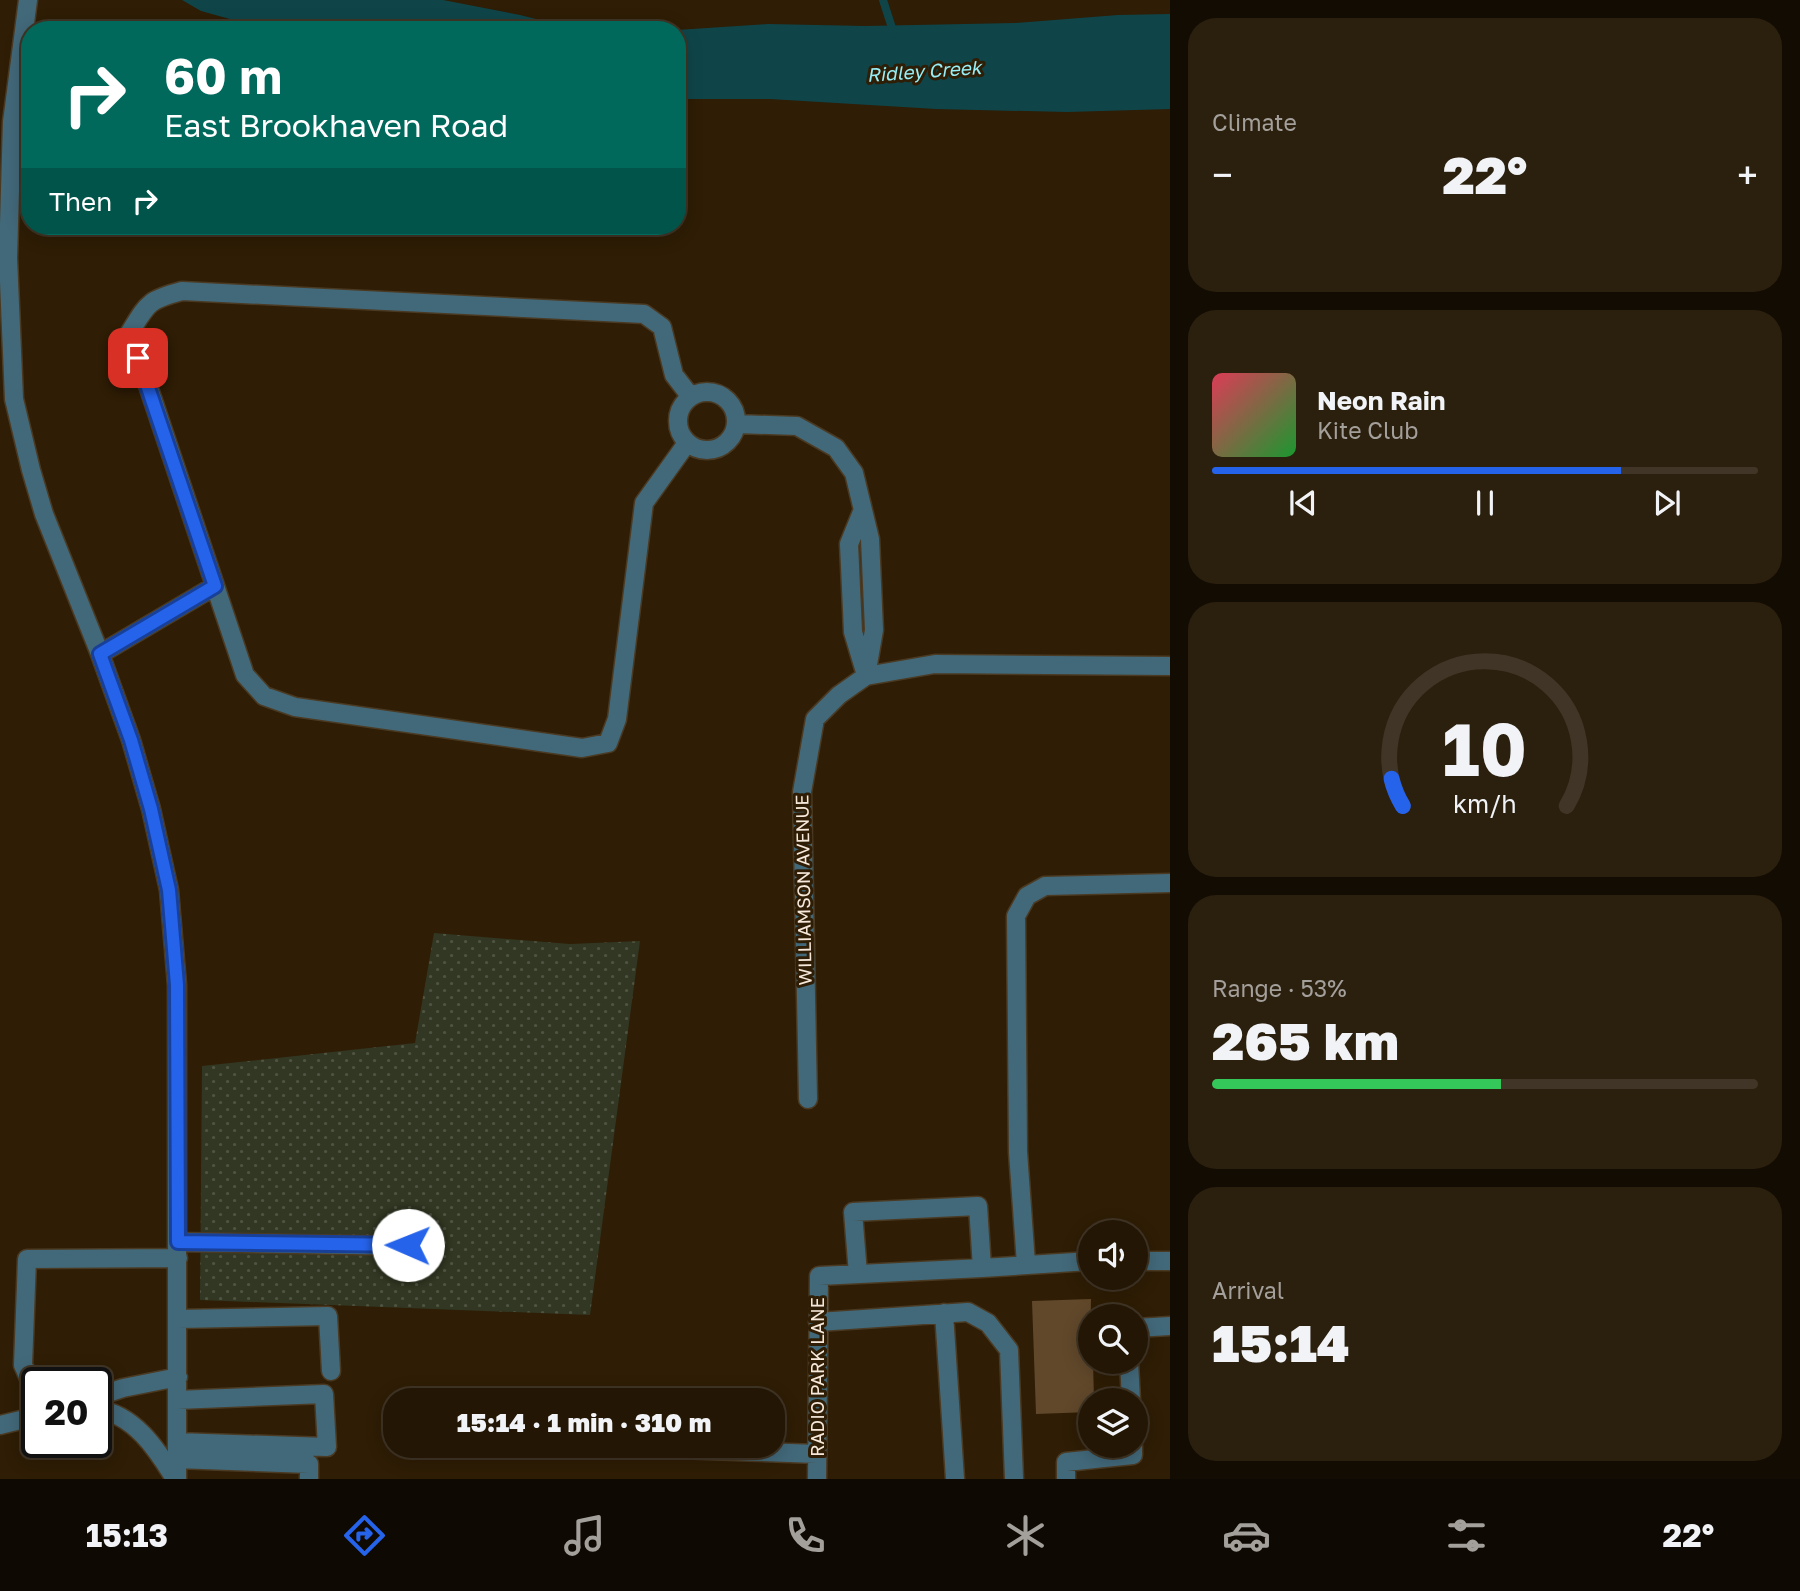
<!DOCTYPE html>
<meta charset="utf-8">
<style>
body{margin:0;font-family:"Golos Text",sans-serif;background:#2b1f0e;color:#f1f3f6;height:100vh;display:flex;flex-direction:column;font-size:26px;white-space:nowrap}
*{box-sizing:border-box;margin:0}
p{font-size:23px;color:#a39f9a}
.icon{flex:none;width:38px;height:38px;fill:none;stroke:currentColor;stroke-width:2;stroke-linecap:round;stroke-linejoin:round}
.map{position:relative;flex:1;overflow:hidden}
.panel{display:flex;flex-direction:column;gap:18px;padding:18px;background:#130c02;width:630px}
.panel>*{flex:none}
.hud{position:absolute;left:21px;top:21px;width:665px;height:214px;border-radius:28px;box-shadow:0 4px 18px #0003,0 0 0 2px #403526;background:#00695c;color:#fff;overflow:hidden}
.tools{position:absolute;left:1078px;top:1220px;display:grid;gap:14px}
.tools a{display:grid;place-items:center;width:70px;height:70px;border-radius:50%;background:#231604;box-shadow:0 4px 18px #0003,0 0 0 2px #403526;font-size:35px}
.speed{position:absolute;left:21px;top:1367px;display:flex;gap:14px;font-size:35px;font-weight:700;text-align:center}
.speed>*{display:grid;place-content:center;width:91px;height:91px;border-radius:50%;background:#231604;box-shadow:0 4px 18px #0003,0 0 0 2px #403526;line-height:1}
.speed .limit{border:4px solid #111;border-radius:10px;background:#fff;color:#111}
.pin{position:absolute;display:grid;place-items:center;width:60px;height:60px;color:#fff;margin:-30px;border-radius:14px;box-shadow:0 4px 10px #0006}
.me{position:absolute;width:77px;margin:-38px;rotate:271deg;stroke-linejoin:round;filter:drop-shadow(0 0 5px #0008)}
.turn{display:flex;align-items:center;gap:24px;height:147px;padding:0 28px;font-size:32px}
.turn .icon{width:91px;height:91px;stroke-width:2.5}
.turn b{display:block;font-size:49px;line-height:60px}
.then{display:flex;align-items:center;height:66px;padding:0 28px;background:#0003;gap:14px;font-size:26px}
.big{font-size:52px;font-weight:800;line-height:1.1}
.panel .widget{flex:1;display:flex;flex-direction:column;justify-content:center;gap:10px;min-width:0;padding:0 24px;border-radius:28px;background:#2b1f0e}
.panel .dial{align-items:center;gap:0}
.dial svg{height:182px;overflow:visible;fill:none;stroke:#403526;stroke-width:7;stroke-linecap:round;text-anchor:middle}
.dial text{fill:#f1f3f6;stroke:none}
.song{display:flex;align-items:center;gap:21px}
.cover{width:84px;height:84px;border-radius:10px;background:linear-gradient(135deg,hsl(350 70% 55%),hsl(130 70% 35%))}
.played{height:7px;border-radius:4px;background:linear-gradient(90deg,#2563eb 75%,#403526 75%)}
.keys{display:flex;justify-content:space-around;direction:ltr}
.heat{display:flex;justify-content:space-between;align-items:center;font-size:38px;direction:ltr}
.charge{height:10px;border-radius:5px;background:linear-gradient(90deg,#34c759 53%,#403526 0)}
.trip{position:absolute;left:383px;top:1388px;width:402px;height:70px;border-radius:28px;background:#231604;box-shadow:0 4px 18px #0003,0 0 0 2px #403526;font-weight:800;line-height:70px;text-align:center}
.tabs{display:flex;height:112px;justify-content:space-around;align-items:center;background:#0e0902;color:#a39f9a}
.tabs .icon{width:49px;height:49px}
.tabs .current{color:#2563eb}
.tabs b{font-size:32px;color:#f1f3f6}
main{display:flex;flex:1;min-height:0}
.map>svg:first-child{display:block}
</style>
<main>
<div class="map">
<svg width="1170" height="1479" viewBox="0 0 1170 1479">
<defs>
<pattern id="grass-dots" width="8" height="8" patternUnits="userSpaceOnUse" patternTransform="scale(1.75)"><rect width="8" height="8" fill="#313722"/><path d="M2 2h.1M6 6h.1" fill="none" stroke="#4f5442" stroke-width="1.8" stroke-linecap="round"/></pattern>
</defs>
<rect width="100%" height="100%" fill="#2f1d05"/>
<path fill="url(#grass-dots)" d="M434,933L570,944L640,941L590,1315L200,1300L202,1066L415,1043Z"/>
<path fill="#0f4549" d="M182,0H443L520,15L580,30L266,29L201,11Z
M1170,14V109L1067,112L936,109L770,99H677V30L768,24L865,26L1015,23L1118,15Z"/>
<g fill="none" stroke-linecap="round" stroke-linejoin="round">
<path stroke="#0f4549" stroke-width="8" d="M883,0L894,34"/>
</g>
<path fill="#61482b" d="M1091,1299L1090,1362H1093L1094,1400H1090V1412L1036,1414L1032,1301Z"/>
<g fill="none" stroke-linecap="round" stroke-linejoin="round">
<defs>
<path id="minor" d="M28,0L12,122L8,258L14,399L31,470L44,514L100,654L131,740L151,809L169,890L177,985V1479
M678 421a29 29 0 1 1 58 0a29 29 0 1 1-58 0Z
M737,424L797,426L836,448L854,473L870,539L874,630L866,676
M687,443L644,503L617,719L608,743L582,748L295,707L264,696L245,675L130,332C148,303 148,300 182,291L644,314L662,327L674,375L691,397
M862,512L849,544L853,632L865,672
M100,654L215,586
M808,1099L802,792L815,719L839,695L866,676L935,664L1170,666
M178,1242L408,1246
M1136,1261H1170
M1026,1264L1018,1152L1016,916L1027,896L1045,886L1170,883
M982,1268L1090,1261
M944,1313L955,1479
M178,1319L328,1316L331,1371
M818,1322L968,1312L988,1323L1009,1350L1014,1479
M1136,1328L1170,1326
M1129,1362L1131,1400
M37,1396L23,1365L27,1259L178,1258
M96,1397L123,1388L178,1377
M96,1409C134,1414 157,1449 175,1479
M0,1425L37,1416
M177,1442L327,1447L324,1394L177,1400
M594,1446L817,1454
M177,1459L309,1464V1479
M817,1479L819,1276L982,1268L978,1206L853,1212L858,1274
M1066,1479V1462L1133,1455V1446"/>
</defs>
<use href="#minor" stroke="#4b3a23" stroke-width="21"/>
<use href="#minor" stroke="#42697a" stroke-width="18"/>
</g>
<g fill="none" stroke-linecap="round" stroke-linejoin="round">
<defs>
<path id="route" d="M138,358L215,586L100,654L131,740L151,809L169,890L177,985L178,1242L408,1245"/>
</defs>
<use href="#route" stroke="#184099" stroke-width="18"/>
<use href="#route" stroke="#2563eb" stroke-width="12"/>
</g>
<g text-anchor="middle" stroke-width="6" stroke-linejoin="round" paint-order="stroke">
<g font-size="18" fill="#f6e9db" stroke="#2f1d05">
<text transform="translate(804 890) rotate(-91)" y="6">WILLIAMSON AVENUE</text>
<text transform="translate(818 1377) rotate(-90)" y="6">RADIO PARK LANE</text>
</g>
<g font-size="19" font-style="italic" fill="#97eef6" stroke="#2f1d05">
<text transform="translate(924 71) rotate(-4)" y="7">Ridley Creek</text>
</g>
</g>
</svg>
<div class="tools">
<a><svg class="icon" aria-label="sound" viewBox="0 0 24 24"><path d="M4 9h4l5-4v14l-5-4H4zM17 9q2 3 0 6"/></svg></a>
<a><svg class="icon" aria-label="search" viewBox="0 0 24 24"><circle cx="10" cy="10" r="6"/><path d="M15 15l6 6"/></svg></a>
<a><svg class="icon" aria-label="layers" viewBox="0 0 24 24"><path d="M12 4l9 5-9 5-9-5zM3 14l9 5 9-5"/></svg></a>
</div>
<div class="speed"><div class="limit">20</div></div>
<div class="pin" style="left:138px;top:358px;background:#d93025"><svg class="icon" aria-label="arrive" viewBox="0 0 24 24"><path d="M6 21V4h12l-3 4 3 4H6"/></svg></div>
<svg class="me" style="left:408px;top:1245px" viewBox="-20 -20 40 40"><circle r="19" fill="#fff"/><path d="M0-13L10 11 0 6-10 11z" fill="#2563eb"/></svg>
<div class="trip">15:14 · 1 min · 310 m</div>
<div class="hud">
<div class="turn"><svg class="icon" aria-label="right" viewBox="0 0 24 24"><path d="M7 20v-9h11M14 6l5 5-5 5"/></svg><div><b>60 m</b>East Brookhaven Road</div></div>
<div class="then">Then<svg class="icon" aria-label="right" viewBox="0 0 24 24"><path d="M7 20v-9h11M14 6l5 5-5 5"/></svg></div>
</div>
</div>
<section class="panel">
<div class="widget"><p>Climate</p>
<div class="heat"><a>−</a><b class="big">22°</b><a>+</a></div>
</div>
<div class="widget">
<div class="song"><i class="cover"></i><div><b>Neon Rain</b><p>Kite Club</p></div></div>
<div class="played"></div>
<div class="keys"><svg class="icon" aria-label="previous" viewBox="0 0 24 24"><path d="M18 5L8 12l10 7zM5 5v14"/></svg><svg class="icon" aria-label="pause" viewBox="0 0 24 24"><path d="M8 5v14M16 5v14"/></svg><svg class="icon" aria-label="next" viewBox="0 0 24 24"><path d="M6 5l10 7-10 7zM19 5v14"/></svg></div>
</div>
<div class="widget dial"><svg viewBox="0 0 100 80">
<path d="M14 69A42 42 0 1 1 86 69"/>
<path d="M14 69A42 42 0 0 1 9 57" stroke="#2563eb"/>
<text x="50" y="56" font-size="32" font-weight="700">10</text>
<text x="50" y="72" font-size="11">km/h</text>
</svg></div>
<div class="widget"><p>Range · 53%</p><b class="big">265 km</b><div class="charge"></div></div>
<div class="widget"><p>Arrival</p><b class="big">15:14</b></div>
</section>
</main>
<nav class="tabs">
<b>15:13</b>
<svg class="icon current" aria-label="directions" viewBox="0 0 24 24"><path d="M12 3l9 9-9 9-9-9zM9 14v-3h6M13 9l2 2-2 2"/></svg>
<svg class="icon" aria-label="music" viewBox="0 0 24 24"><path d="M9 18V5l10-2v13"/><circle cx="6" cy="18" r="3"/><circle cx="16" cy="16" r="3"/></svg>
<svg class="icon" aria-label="phone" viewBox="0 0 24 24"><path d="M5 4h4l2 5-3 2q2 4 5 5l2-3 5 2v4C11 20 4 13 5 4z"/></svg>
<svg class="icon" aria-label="climate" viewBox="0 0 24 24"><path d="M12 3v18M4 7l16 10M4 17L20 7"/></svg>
<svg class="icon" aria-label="car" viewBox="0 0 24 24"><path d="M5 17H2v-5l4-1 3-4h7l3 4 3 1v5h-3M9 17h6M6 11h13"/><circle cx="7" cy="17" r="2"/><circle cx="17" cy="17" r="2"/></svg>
<svg class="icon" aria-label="filters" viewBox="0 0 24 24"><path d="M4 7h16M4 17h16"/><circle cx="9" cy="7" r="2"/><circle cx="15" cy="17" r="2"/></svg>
<b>22°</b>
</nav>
